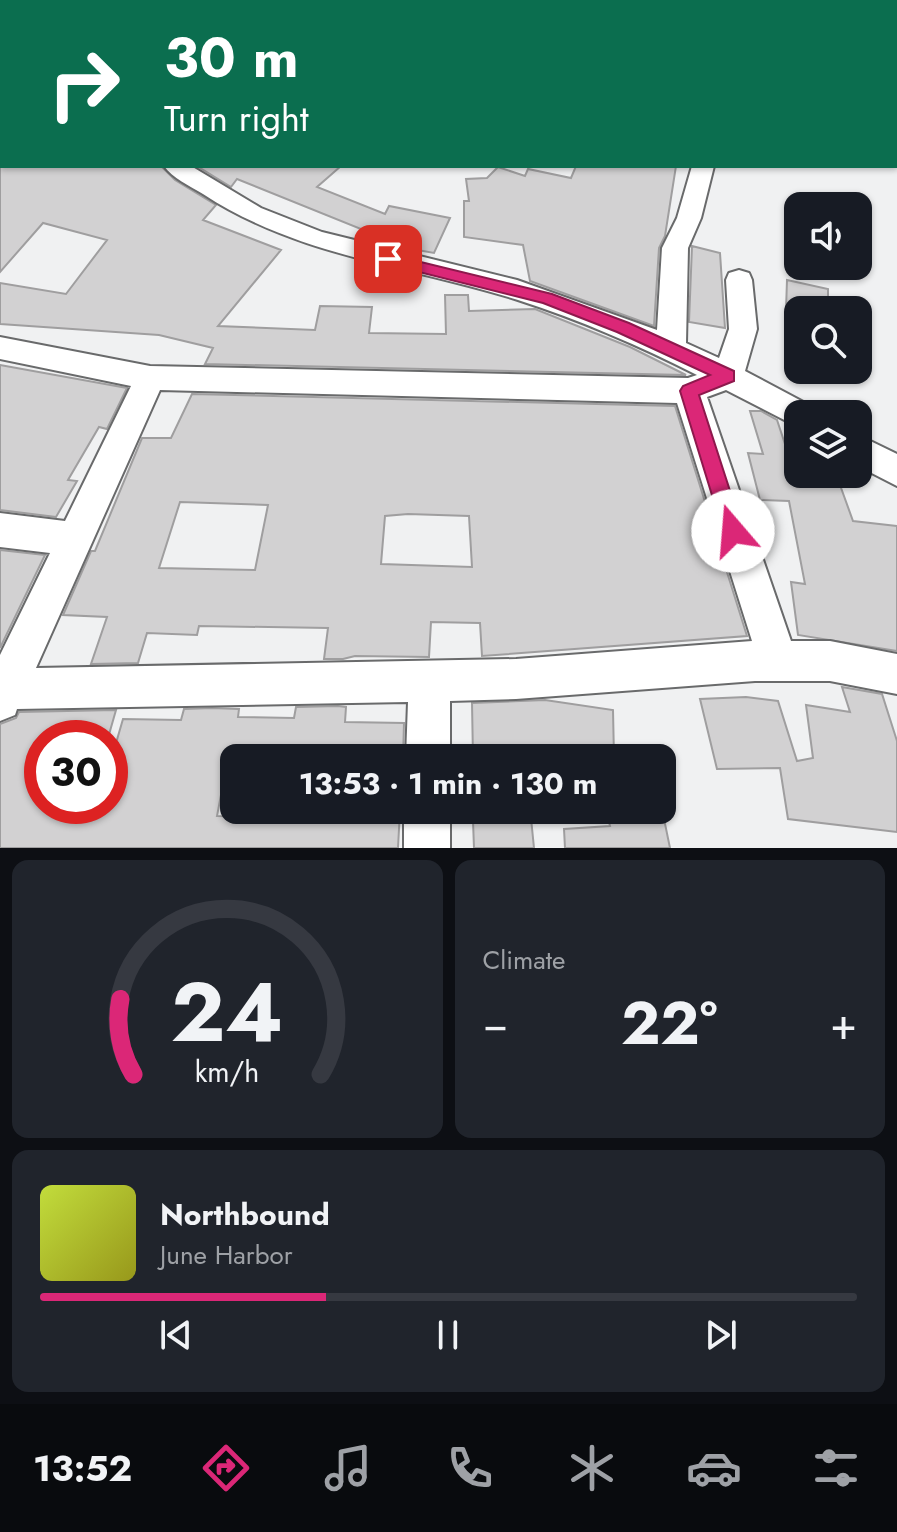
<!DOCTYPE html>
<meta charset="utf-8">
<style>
body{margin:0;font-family:Jost,sans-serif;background:#20242c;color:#f1f3f6;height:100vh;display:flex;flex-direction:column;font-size:30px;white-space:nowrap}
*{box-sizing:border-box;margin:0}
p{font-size:26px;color:#9ea1a6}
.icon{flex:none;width:44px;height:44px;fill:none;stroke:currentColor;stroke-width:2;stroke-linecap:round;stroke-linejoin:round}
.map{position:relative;height:848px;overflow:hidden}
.sheet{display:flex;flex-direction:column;gap:12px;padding:12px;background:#0d0f14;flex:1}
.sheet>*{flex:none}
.hud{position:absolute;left:0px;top:0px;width:898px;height:168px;box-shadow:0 2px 6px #0004;background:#0b6e4f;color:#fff;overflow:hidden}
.tools{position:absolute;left:784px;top:192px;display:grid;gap:16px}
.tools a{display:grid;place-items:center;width:88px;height:88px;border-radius:16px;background:#171b24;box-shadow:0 2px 6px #0004;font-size:40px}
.speed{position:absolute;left:24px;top:720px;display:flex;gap:16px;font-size:40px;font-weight:700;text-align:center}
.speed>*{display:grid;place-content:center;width:104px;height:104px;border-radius:50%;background:#171b24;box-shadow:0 2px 6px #0004;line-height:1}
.speed .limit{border:12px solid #d22;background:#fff;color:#111}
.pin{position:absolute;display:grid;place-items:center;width:68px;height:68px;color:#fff;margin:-34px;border-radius:16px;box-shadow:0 4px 12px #0006}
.me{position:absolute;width:88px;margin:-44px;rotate:342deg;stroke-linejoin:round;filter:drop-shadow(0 0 6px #0008)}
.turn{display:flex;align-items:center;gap:28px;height:168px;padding:0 32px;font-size:36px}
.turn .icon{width:104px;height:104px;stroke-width:2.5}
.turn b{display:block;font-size:56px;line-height:68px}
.big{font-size:60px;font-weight:700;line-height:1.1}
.sheet .widget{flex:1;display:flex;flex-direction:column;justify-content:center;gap:12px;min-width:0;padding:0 28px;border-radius:16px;background:#20242c}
.sheet .dial{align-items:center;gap:0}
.dial svg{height:208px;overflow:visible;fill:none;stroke:#363941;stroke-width:7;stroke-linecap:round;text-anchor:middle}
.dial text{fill:#f1f3f6;stroke:none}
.song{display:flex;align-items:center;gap:24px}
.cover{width:96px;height:96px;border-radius:12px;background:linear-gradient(135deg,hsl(70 70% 55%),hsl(60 70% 35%))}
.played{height:8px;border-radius:4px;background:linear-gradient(90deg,#db2777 35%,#363941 35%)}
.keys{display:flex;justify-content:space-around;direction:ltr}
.heat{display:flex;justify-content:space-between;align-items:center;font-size:44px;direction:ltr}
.sheet .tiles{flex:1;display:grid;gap:12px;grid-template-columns:1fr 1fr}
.widget:last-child{grid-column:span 2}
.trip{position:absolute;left:220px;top:744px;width:456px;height:80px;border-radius:16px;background:#171b24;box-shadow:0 2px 6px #0004;font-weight:700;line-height:80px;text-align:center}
.tabs{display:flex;height:128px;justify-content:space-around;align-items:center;background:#090b0e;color:#9ea1a6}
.tabs .icon{width:56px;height:56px}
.tabs .current{color:#db2777}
.tabs b{font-size:36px;color:#f1f3f6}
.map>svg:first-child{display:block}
</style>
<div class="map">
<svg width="897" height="848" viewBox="0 0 897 848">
<rect width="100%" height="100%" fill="#f0f1f2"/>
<path fill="#d2d1d2" stroke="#9f9e9f" stroke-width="2" fill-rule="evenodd" d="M0,166H161L175,180L216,205L203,220L281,250L218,326L315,330L320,306L372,307L369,333L446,334L445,295H468L469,311L535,309L630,347L686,375L205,364L213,348L159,335L0,324V283L66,294L107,240L43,223L0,272Z
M197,166H341L317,187L385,214L389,206L450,218L434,253L406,248L368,240L371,233L237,179L231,187Z
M576,166H676L665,236L659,248L654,326L530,281L523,245L464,237V201H469L466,179L487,178L498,167L525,176L528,169L571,178Z
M692,246L720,253L725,328L689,322Z
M787,280L828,289V310H786Z
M0,365L127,388L107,429L99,427L68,480L77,481L56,517L0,510Z
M192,394L675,406L747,636L482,656L480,623L431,622L429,657L355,656L343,659H324L328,628L199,626L197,635L147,633L138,663L91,664L107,617L63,615L91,551H95L142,438H171ZM180,502L268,505L255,570L159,568ZM408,514L469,516L472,567L381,564L385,516Z
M750,411H761L777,420L790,459H798V474H836L853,521L897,526V651L798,635L791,582L805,584L789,501L760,500L748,453L763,454Z
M0,550L45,555L0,648Z
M842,687L882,694L897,741V832L788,819L780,768L717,769L700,699L746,697L778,701L797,761L813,758L806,705L850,712Z
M545,700L613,710L614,758H473L472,703Z
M338,706L346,707L345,722L404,723L403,758H228L217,816L295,817L296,810H400L398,848H0V724L16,718L19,712L116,710L108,738H42V806H110V764L123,719L181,720L184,709L212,708L239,709L238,717L294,718L296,707Z
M663,814L670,848H565L564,829L610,826L608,818Z
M531,818L534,848H474L473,821Z"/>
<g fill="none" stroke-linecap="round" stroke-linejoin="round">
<defs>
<path id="minor" d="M292,0H310L290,2Z
M896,40H897V52H896Z
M0,62L2,63V75L0,74Z
M164,166H191L261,208L322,232L517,280L657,330L662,248L677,218L692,166H714L701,218L688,248L686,343L719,358L729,329L726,280L729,273L739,270L749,273L752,280L757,329L745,371L809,405L814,414H798V427L726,390L707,397L791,641H830L897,654V694L830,681H755L516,699L450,701V758H406L408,702L17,709L15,715L0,721V655L50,553L0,547V513L65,521L131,386L0,359V337L150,366L688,378L697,375C640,346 580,320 518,300C411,266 299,257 203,194C190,186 172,178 164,166ZM160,390L677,403L752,641L516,659L36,668Z
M858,435L897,454V486L858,466Z
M404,810H450V848H404Z"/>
</defs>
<use href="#minor" stroke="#696a6b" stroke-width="4"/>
<use href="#minor" fill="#fff" fill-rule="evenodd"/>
</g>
<path fill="#db2777" stroke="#8e194d" stroke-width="2" d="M388,254L552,294L629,323L734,371V381L699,395L743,531L740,537L733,540L726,537L723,531L680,391L683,386L710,375L617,332L543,303L383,263V256Z"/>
</svg>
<div class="tools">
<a><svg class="icon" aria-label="sound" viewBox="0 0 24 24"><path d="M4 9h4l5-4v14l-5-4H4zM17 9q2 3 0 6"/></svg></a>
<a><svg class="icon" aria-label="search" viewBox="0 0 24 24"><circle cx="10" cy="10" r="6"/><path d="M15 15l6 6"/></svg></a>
<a><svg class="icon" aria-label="layers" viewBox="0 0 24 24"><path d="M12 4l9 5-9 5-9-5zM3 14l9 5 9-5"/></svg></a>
</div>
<div class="speed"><div class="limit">30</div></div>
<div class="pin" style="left:388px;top:259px;background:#d93025"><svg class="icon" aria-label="arrive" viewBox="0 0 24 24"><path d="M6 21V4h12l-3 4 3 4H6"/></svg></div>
<svg class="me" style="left:733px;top:531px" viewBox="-20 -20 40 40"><circle r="19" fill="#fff"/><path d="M0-13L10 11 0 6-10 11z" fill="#db2777"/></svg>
<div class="trip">13:53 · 1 min · 130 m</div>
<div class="hud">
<div class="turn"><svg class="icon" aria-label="right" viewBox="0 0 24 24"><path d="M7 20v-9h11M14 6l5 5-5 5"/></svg><div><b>30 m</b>Turn right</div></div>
</div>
</div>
<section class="sheet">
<div class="tiles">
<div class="widget dial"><svg viewBox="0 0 100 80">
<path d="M14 69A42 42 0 1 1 86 69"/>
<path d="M14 69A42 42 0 0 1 9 40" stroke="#db2777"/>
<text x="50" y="56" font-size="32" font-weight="700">24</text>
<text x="50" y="72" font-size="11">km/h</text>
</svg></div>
<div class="widget"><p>Climate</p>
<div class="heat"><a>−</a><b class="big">22°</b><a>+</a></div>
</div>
<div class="widget">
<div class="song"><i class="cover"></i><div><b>Northbound</b><p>June Harbor</p></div></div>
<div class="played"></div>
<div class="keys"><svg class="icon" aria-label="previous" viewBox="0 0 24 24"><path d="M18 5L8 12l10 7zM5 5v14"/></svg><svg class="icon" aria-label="pause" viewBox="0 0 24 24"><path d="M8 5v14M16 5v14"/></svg><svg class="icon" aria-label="next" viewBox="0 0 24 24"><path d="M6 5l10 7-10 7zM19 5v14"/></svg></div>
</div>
</div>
</section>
<nav class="tabs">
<b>13:52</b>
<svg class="icon current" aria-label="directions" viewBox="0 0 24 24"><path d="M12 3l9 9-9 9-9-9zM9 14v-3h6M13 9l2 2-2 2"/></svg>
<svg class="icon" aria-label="music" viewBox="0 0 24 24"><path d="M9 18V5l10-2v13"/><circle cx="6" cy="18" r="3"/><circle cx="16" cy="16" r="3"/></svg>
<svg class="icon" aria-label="phone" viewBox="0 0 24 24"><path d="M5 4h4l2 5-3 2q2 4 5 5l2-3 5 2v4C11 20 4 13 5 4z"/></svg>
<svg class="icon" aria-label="climate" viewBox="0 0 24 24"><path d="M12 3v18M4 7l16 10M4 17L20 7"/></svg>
<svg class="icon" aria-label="car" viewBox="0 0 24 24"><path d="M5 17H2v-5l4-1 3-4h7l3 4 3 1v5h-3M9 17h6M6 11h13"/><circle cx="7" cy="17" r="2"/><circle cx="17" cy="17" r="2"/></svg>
<svg class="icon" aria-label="filters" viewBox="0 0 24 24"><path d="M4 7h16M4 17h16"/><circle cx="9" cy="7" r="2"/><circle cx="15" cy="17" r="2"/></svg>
</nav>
